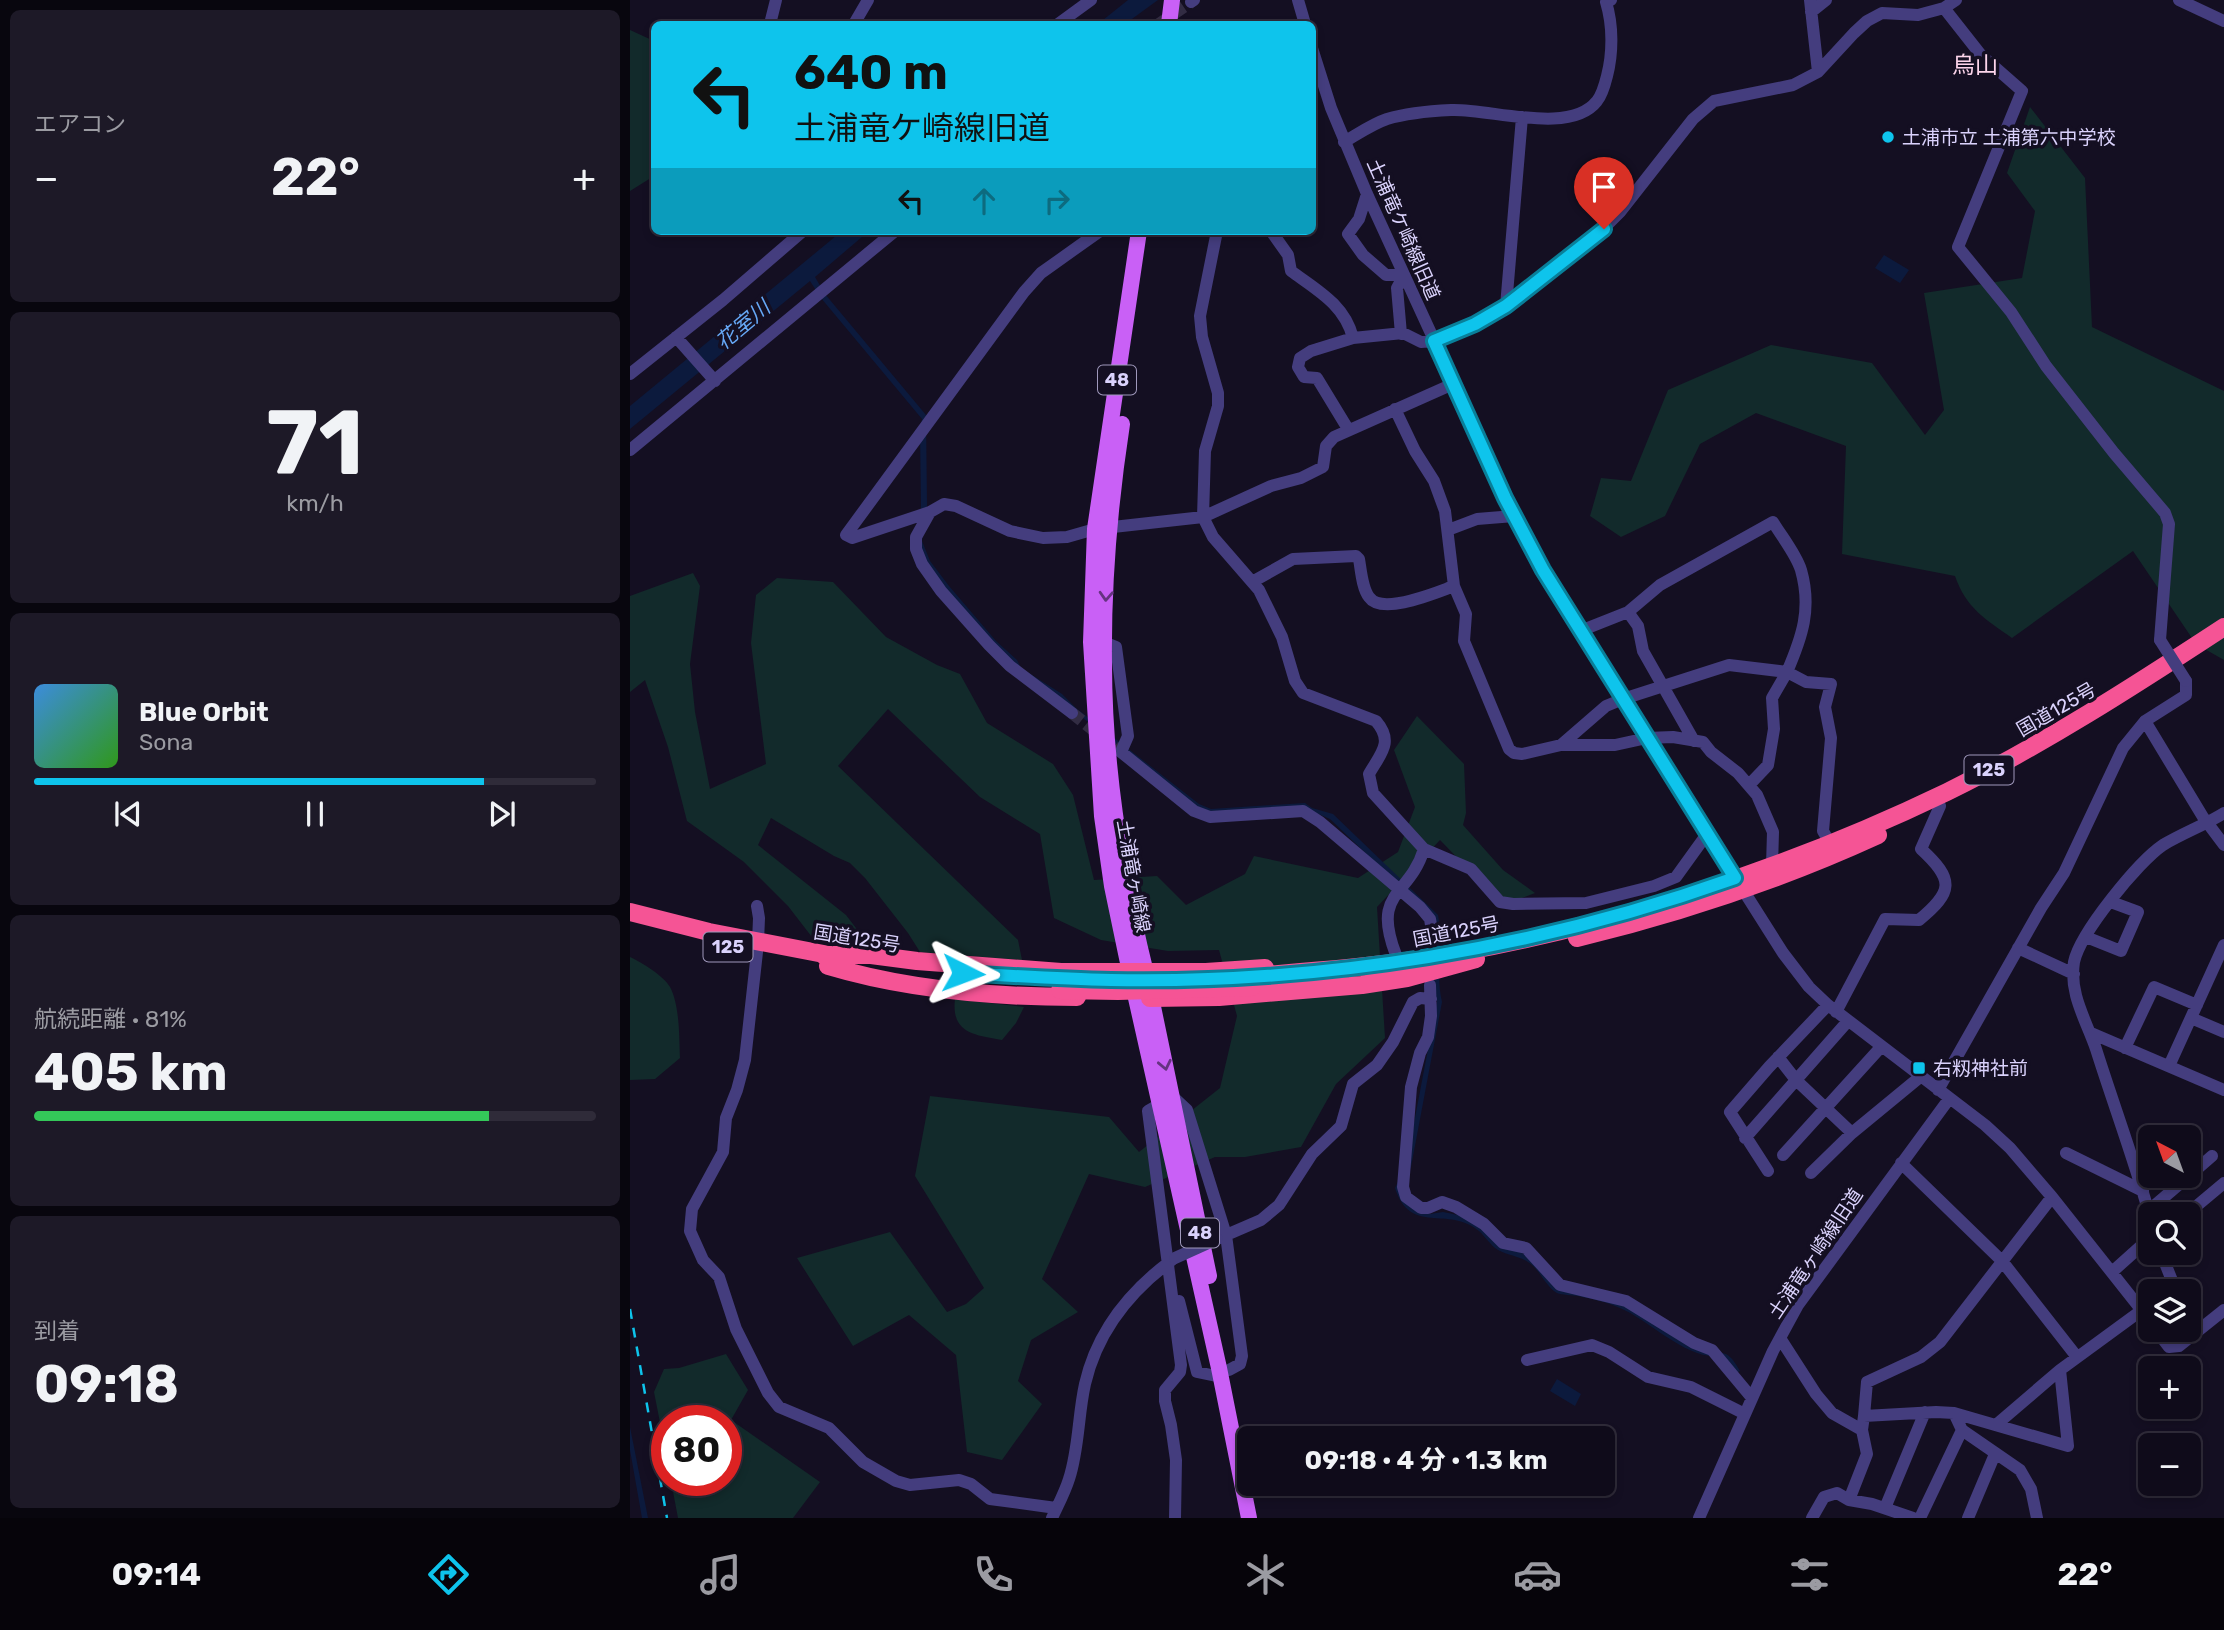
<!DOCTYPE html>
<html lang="ja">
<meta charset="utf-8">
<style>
body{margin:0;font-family:Rubik,"Noto Sans JP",sans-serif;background:#1d1927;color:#f1f3f6;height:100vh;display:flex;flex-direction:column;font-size:26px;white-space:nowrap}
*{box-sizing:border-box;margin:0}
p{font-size:23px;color:#9b9ba2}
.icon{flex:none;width:38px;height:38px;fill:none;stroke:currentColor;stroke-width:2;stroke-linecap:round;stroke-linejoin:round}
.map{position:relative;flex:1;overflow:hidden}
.panel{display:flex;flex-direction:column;gap:10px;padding:10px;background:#08060e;width:630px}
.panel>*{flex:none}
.banner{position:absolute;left:21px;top:21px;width:665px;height:214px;border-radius:10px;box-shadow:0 4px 10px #0003,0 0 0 2px #2f2b39;background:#0ec4ec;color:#111;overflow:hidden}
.needle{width:46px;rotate:319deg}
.buttons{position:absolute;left:1508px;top:1125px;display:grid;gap:14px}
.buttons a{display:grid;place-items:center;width:63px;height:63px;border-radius:10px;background:#0f0b1a;box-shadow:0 4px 10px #0003,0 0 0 2px #2f2b39;font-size:35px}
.speed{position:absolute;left:21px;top:1405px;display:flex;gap:14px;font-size:35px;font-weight:700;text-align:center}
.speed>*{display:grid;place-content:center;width:91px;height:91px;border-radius:50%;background:#0f0b1a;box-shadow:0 4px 10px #0003,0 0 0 2px #2f2b39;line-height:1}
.speed .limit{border:10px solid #d22;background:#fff;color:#111}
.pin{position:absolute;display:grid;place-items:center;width:60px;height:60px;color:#fff;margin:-72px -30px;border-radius:50% 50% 50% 0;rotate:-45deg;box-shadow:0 0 7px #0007}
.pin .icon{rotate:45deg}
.me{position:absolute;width:77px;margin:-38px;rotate:93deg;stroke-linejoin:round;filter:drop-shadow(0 0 5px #0008)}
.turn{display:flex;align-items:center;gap:24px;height:147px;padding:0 28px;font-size:32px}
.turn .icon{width:91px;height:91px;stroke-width:2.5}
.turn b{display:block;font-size:49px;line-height:60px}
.lanes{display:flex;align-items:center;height:66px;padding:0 28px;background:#0003;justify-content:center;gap:35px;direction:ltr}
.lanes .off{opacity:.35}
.big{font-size:52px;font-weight:700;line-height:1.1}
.panel .tile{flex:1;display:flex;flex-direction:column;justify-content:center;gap:10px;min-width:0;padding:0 24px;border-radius:10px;background:#1d1927}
.panel .dial{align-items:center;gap:0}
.dial b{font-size:91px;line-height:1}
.song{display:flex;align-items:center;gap:21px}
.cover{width:84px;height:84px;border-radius:10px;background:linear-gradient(135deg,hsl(210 70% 55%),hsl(110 70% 35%))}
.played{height:7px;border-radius:4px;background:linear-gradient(90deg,#0ec4ec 80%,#2f2b39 80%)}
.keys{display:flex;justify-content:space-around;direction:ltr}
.heat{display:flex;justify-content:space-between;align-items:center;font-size:38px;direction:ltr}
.charge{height:10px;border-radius:5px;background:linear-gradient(90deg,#34c759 81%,#2f2b39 0)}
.trip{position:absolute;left:607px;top:1426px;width:378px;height:70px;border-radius:10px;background:#0f0b1a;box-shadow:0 4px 10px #0003,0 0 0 2px #2f2b39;font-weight:700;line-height:70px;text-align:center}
.menu{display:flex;height:112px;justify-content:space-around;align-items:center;background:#06040a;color:#9b9ba2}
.menu .icon{width:49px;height:49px}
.menu .on{color:#0ec4ec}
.menu b{font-size:32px;color:#f1f3f6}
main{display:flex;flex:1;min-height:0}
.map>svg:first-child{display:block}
</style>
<main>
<section class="panel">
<div class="tile"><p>エアコン</p>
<div class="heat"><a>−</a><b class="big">22°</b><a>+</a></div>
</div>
<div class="tile dial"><b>71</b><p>km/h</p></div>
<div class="tile">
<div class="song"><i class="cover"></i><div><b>Blue Orbit</b><p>Sona</p></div></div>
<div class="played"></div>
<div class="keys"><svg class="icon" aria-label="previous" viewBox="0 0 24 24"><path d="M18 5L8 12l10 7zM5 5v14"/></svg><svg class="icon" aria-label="pause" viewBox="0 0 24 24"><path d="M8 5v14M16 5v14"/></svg><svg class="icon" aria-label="next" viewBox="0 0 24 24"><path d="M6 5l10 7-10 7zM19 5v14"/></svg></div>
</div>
<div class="tile"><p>航続距離 · 81%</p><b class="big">405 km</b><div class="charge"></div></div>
<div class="tile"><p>到着</p><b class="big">09:18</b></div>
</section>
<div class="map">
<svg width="1594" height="1518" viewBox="0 0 1594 1518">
<rect width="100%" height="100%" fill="#140f22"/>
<path fill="#122a2b" d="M0,30L24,41V176L0,191Z
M1400,107L1455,178L1462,327L1594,391V660L1566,644L1503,551L1382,638C1355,619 1336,608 1325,576L1212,554L1216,446L1126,413L1070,444L1035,516L991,537L960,516L971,478L1001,481L1038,390L1141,345L1242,363L1295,435L1314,410L1294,293L1392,278L1405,211L1377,173Z
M63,573L70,586L60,664L65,712L80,789L136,764L121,643L126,595L147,578L203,582L256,637L307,665L330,674L357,723L423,764L443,795L464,880L527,876L556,905L615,874L624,856L728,878L768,852L785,807L764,750L787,716L834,764L836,813L833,825L873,870L905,893L873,905L810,840L747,907L755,1038L706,1084L671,1147L615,1157H585L515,1187L459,1174L412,1279L448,1312L401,1340L388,1381L412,1404L372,1460L337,1452L326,1355L279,1315L223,1346L167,1258L260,1232L317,1312L336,1304L354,1288L285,1176L300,1096L479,1117L509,1152L590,1088L607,1016L589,950L538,951L471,940L424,918L410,834L350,797L258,709L208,766L388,940L392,960L290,952L278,933L235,878L220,863L204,856L141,818L128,845L216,915L229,932L185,941L158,906L114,862L57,821L38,747L15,680L0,692V596Z
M0,957C11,962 34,976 40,987C50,1006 49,1037 50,1058L25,1079L0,1080Z
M325,999L394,1007L386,1023L372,1040C344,1035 321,1033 325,999Z
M96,1354L118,1390L101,1420L190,1482L163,1518H48L41,1481L96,1480V1421H37V1458L24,1392L34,1369L49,1368Z"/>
<path fill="#0c1a3d" d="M498,0H528L495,24H468Z
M212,231H239L185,277L195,294L296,415L297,505L292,541L300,561L319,586L366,641L387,660L391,668L432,694L446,708L569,804L581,809L675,803L682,808L703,814L808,915C814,944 805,973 812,1002L781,1167L771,1188L790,1211L800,1214L813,1212L838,1217L871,1245L902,1257L929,1287L994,1303L1081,1352C1098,1351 1102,1357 1110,1371L1104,1374L1089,1356C1057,1360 1019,1320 990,1308C977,1302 962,1299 948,1296C942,1295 932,1295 927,1293C915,1286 909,1268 898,1262C889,1256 877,1255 868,1250C860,1245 855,1236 849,1231C818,1205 780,1236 765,1188L776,1165L807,1002C799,972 811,947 803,918L700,819L686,813L580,814L565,808L428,698L392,673L314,589L288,550L291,506L290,431L292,419L191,298L180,281L0,429V406Z
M1254,255L1279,270L1270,283L1245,268Z
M927,1379L951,1394L945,1406L920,1391Z
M0,1427L18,1518H12L0,1450Z"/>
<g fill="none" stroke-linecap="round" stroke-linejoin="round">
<path stroke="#322c43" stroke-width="12" stroke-dasharray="12 6" stroke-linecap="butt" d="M529,24L561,2
M442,713L491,752"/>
<path stroke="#443d7e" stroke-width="12" d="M668,0L675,24
M1180,0L1188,72
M1549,0L1594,21
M561,2L564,0
M1314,8L1351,55L1392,91L1328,247L1381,312L1416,366L1484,453L1535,513L1539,524L1530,640
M1181,12L1196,0
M140,24L146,0
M224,24L238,0
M428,24L461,0
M682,48L701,108L737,194L895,538L948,629L1153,953L1179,987L1198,1005L1355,1125L1380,1148L1422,1197L1521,1322
M714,142C728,134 742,124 757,119C777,113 800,111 821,110C859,108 940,136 967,101C972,95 975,84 977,76C983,53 983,25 976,2L981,0
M737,194L729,219L718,234L733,255L756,275H774L767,288L771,334
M470,231L411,273L394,292L216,535L222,538L300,512L314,504L326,506L380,531L413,538L437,537L465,529L573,517L641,486L671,478L693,467L696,446L704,437L823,384
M587,231L570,316L572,337L588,393V406L575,451L573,517L583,537L629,590L652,637L665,681L673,693L746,721C764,742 751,753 739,774L743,793L794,849C779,898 741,890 766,955
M641,231L658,255L661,271C687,290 715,305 723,338
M876,306L892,117
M46,337L85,381
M0,374L93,300L173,231
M765,409L785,451L804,481L815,511L824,586L836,614L834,641L879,749L884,753L892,754L931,745H985L1017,738L1043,737L1073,742L1081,752L1108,773L1127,795L1143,832L1142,866
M718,429L687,378L674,377L668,367L670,358L681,351L723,338L773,333L791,342L804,341L845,324L876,306L973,229L990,212L1063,119L1084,101L1163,85L1188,72L1224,33L1237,21L1252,13L1288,15L1314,8L1326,0
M0,450L265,231
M300,512L286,537V549L292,564L311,591L359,645L380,666L442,713
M818,530L847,519L884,516
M622,582L663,559L726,556L729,559C731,570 732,588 739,597C752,616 807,592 824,586
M998,612L1008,626L1013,651L1064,741
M474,642L486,647L498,736L491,752L564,811L580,817L673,811L690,822L790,907L800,919L803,937
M1515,721L1573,817L1594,845
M931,745L976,706L993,699L1099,665L1157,672C1172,637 1182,609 1171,570C1166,554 1152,537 1143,522L1030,585L998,612L950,631
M1119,785L1138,765L1144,729L1142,698L1157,672L1176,682L1201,684L1195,707L1201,738L1193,831L1200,843
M794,849L841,869L870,902L883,904L956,903L1024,886L1046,877L1077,834
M127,906L129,918L128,942
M1456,937L1491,951L1508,912L1481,902
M1388,948L1444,974
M127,952L115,1060L107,1090L96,1118L93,1152L62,1209L60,1231L73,1260L89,1277L106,1329L138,1393L149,1407L199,1428L233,1462L266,1481L280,1485L329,1480L341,1484L360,1499L426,1508
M800,985L801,1016L798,1037L790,1053L781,1087L773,1187L776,1197L791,1208H798L812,1202L826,1207L854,1224L873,1243L896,1248L930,1285L996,1301L1064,1343L1082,1350L1122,1398
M1206,1012L1255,919L1289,920C1323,892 1325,880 1291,849L1310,806
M1561,1018L1594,1032
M1461,1033L1594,1090
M1495,1048L1524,987L1567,1005
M1148,1057L1166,1080L1222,1133
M1539,1066L1594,945
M1308,1090L1411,908L1434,873L1493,748L1515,721L1556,695V681
M542,1096L557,1110L596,1235L612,1356L610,1364L599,1370
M530,1104L518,1111L551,1365L550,1372L535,1390V1401L541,1425L546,1460L545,1518
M1115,1138L1218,1021
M1436,1153L1513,1191
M1153,1155L1251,1047
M1271,1163L1372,1261L1447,1357
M1138,1171L1100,1112L1139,1067L1198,1005
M1181,1173L1222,1133L1290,1077
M1559,1176L1582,1156
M1518,1211L1559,1176
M1557,1214L1594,1183
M1521,1220C1505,1162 1484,1106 1466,1049C1456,1020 1439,994 1444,962C1450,933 1508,862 1533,845C1553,833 1575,825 1594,813
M587,1239L631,1220L649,1205L682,1154L711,1126L723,1084L747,1065L763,1042L783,1002L790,998L801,999
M1531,1253L1543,1283
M1482,1272L1521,1237
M549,1301L567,1372L591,1377
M1526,1330L1539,1347L1549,1346L1594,1310
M1150,1338L1186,1394L1202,1413L1232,1430
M897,1360L962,1345L979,1352L1018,1377L1061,1387L1115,1414
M1324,1413L1438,1446L1430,1370L1512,1310
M1234,1416L1237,1382L1291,1357L1310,1342L1422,1197
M1367,1424L1430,1370
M1255,1508L1295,1412
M422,1518C428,1505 435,1492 439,1479C449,1449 448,1415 455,1384C467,1332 500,1291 542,1260
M1069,1518L1143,1351L1168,1305L1319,1099
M1182,1518L1194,1497L1207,1493L1219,1500
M1283,1518L1242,1504L1219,1500L1237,1454L1232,1430L1234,1416L1306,1412L1324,1413L1332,1430L1390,1470L1401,1489L1407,1518
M1290,1518L1332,1430
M1338,1518L1365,1454"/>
<path stroke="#c960f6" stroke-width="16" d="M539,24L542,0
M509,231L465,529L461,642L472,816L482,886L497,958L589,1368L619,1518
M492,424C480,502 473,583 474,663C474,767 491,872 516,973L579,1276"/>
<path stroke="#f55495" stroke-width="18" d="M0,912L79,932L204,956
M947,938C1050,913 1152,879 1248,835
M193,955H241L287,961L431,972H576L635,968
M198,966C278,990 363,997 447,997
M622,976C671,972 720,969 769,962C953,937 1151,872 1317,792C1414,744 1504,686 1594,627
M520,998L589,997L732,985L777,978L846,959"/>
<path stroke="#0ec4ec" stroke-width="2.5" stroke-dasharray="10 9" stroke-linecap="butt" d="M0,1309L37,1518"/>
<path stroke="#443d7e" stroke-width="12" d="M1530,640L1556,681
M545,1258L587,1239"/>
<path stroke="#f55495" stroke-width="18" d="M430,990L488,991L622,987"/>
</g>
<defs><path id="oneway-chevron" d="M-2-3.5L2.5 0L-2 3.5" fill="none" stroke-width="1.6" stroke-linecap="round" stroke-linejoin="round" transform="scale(1.75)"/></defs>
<g stroke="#653381">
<use href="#oneway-chevron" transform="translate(476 596) rotate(93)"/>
<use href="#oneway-chevron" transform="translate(535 1065) rotate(78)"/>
</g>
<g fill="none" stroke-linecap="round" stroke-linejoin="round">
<defs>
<path id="route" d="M333,973C382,976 432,979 481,980C693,984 906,949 1105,878L913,570L875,498L804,341L845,324L876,306L974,229"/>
</defs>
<use href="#route" stroke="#097f99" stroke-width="18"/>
<use href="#route" stroke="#0ec4ec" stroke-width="12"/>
</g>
<g fill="#0ec4ec" stroke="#140f22" stroke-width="2.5">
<circle cx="1258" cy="137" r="7"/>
<rect x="1282" y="1061" width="14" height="14" rx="3.5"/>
</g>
<g text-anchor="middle" stroke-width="7" stroke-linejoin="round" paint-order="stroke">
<g fill="#140f22" stroke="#9f98bb" stroke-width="2">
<rect x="468" y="365.5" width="38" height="29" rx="5"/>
<rect x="1334.5" y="755.5" width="49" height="29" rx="5"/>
<rect x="73.5" y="932.5" width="49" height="29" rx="5"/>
<rect x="551" y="1218.5" width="38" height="29" rx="5"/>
</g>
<g font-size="18" font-weight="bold" fill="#dad2fc">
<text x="487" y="386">48</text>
<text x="1359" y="776">125</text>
<text x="98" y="953">125</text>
<text x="570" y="1239">48</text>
</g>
<g font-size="19" fill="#dad2fc" stroke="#140f22" text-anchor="start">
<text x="1272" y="144">土浦市立 土浦第六中学校</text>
<text x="1303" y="1075">右籾神社前</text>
</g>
<g font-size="19" fill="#dad2fc" stroke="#140f22">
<text transform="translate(774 229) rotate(66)" y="7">土浦竜ケ崎線旧道</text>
<text transform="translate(1426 709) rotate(-30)" y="7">国道125号</text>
<text transform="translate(504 876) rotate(80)" y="7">土浦竜ヶ崎線</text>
<text transform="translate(826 931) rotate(-11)" y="7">国道125号</text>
<text transform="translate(227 938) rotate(9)" y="7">国道125号</text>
<text transform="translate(1185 1253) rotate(-56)" y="7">土浦竜ヶ崎線旧道</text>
</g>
<g font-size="21" font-style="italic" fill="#66a8f6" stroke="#140f22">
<text transform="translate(113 325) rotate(-40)" y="7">花室川</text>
</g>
<g font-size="23" fill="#fcd4ea" stroke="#140f22">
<text x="1345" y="73">烏山</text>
</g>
</g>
</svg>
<div class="buttons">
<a><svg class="needle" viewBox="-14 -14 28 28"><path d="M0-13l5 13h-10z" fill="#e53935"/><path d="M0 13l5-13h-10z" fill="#9b9ba2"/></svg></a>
<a><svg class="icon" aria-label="search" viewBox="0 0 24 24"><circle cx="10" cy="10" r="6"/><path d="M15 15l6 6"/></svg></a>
<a><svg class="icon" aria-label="layers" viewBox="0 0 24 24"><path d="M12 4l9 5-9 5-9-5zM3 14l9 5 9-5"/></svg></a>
<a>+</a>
<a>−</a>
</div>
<div class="speed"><div class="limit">80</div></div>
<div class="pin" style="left:974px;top:229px;background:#d93025"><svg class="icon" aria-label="arrive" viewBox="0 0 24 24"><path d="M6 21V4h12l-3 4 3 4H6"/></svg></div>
<svg class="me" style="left:333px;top:973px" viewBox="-20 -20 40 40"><path d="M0-17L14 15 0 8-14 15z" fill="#0ec4ec" stroke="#fff" stroke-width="4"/></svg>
<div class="trip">09:18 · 4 分 · 1.3 km</div>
<div class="banner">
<div class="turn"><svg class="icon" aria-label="left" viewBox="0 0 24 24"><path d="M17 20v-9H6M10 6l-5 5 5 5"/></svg><div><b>640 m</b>土浦竜ケ崎線旧道</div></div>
<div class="lanes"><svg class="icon" aria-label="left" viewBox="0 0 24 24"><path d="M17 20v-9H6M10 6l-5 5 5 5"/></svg><svg class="icon off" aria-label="ahead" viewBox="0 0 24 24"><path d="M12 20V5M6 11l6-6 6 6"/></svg><svg class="icon off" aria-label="right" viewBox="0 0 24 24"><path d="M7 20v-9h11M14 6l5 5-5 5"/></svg></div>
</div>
</div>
</main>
<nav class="menu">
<b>09:14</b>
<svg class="icon on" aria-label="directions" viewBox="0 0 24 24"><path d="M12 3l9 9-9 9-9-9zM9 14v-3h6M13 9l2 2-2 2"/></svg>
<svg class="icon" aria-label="music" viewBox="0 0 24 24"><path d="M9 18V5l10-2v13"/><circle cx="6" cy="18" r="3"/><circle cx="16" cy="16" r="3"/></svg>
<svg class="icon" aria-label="phone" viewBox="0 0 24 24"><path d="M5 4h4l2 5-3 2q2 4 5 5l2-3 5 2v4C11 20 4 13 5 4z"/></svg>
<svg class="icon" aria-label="climate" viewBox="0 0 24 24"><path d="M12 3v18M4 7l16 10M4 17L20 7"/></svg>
<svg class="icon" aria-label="car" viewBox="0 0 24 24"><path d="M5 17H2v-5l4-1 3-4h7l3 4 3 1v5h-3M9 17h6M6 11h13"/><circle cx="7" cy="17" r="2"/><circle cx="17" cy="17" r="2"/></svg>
<svg class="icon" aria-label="filters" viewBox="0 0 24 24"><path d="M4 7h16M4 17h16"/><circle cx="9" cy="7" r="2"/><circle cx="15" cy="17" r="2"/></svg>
<b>22°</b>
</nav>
